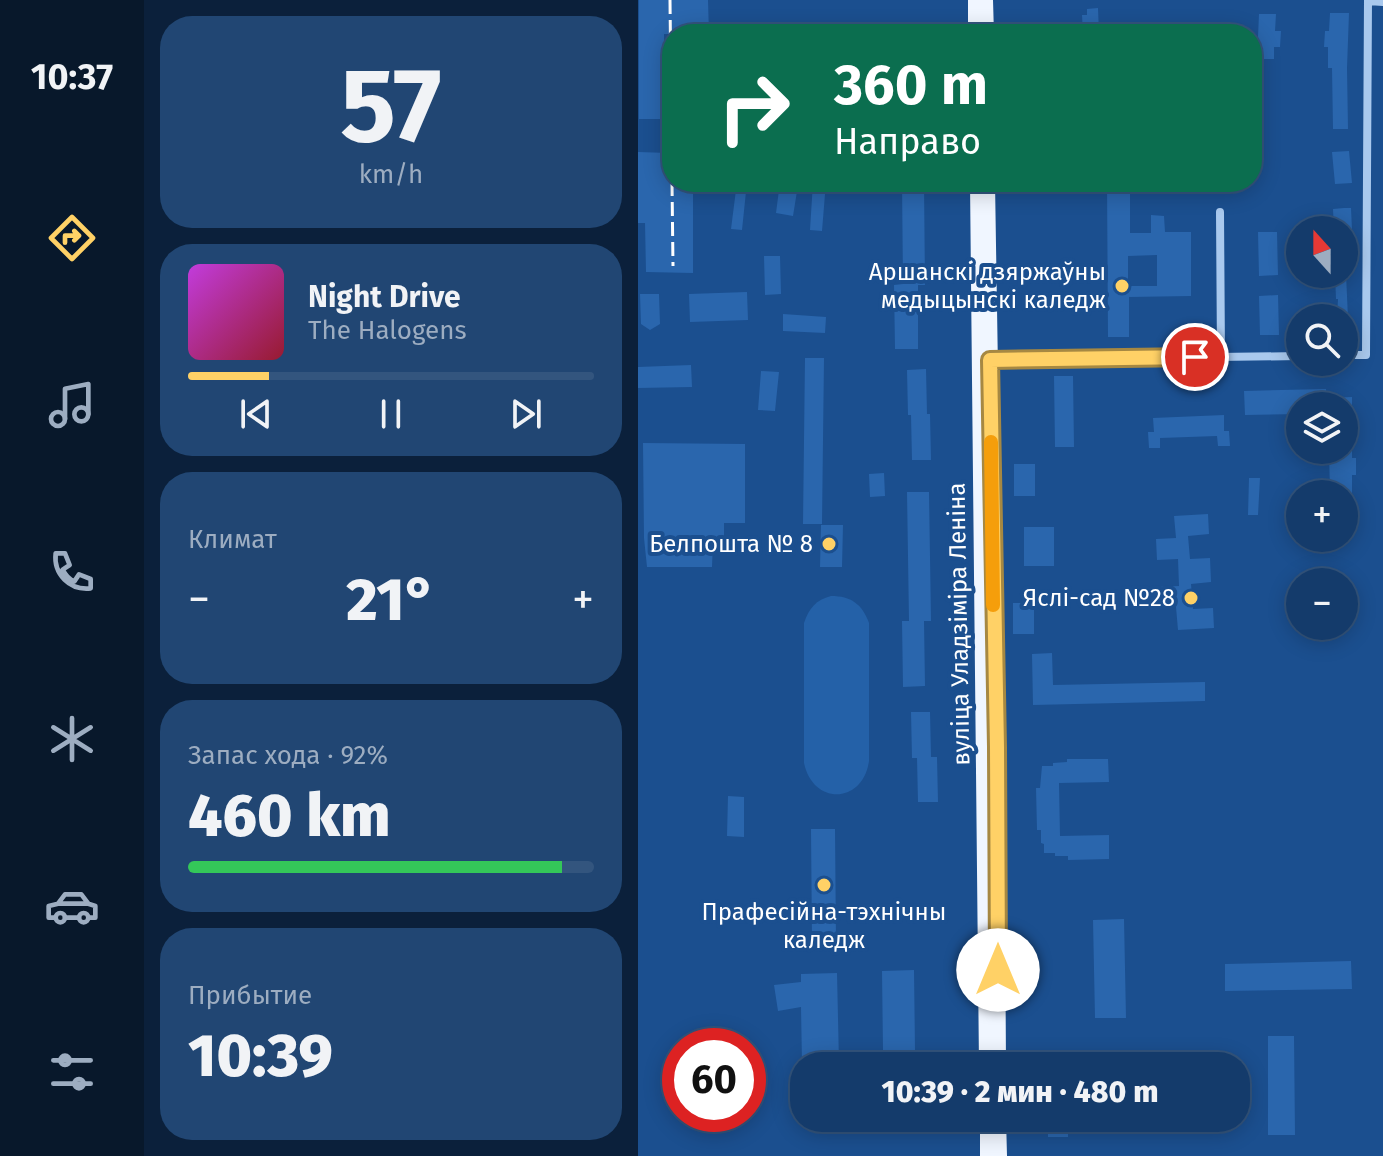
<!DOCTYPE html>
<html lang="ru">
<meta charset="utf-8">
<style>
body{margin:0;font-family:"Fira Sans",sans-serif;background:#214673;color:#f1f3f6;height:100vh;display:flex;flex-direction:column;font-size:30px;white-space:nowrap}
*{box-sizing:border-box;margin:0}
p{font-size:26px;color:#9dadc1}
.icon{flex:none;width:44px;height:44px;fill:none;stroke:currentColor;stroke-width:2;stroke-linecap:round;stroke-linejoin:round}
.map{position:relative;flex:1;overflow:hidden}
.details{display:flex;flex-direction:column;gap:16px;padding:16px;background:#0b203b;width:494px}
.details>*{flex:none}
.guide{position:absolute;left:24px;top:24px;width:600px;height:168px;border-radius:32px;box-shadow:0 4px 20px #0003,0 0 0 2px #33557e;background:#0b6e4f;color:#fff;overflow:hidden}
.needle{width:52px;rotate:339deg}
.tools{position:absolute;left:648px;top:216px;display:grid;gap:16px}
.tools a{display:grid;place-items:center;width:72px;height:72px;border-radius:50%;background:#143b6b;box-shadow:0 4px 20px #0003,0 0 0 2px #33557e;font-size:40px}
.speed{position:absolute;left:24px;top:1028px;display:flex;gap:16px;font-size:40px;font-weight:700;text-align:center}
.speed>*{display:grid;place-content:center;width:104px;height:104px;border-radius:50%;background:#143b6b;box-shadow:0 4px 20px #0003,0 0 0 2px #33557e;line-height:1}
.speed .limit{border:12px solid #d22;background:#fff;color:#111}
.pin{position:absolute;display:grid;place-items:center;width:68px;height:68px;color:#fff;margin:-34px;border:4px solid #fff;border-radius:50%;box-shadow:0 2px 8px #0007}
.me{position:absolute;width:88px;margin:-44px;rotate:0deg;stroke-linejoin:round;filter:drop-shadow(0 0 6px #0008)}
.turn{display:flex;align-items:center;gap:28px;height:168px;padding:0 40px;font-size:36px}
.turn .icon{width:104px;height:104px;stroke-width:2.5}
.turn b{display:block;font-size:56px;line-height:68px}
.big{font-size:60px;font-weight:800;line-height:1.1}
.details .widget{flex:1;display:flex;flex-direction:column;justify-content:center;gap:12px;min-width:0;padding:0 28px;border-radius:32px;background:#214673}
.details .dial{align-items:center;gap:0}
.dial b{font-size:104px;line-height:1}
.song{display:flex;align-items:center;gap:24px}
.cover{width:96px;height:96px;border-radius:12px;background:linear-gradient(135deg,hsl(290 70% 55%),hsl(350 70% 35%))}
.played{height:8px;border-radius:4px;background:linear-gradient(90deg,#ffd166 20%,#33557e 20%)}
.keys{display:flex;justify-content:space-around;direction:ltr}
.heat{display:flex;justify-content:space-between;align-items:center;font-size:44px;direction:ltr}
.charge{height:12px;border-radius:6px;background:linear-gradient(90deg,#34c759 92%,#33557e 0)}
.trip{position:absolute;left:152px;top:1052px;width:460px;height:80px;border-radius:32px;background:#143b6b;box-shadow:0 4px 20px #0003,0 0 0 2px #33557e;font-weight:800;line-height:80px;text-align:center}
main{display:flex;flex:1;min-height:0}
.tab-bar{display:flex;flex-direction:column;width:144px;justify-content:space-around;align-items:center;background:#08182b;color:#9dadc1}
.tab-bar .icon{width:56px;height:56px}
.tab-bar .selected{color:#ffd166}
.tab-bar b{font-size:36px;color:#f1f3f6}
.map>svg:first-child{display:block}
</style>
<main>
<nav class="tab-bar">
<b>10:37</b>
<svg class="icon selected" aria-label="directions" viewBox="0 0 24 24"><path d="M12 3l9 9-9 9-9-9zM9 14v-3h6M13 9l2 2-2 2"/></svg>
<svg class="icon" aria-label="music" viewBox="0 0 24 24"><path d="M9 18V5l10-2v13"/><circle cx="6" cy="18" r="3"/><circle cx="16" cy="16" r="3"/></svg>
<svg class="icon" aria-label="phone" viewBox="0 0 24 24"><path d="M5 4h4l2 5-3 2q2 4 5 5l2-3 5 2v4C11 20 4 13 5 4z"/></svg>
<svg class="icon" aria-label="climate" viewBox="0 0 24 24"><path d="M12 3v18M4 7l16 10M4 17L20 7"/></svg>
<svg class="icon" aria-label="car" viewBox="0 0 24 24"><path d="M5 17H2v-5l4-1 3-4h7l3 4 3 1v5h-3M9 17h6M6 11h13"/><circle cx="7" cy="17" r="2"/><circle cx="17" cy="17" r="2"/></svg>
<svg class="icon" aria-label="filters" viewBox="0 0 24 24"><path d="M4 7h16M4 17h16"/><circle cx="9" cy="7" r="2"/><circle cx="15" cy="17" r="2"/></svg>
</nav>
<section class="details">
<div class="widget dial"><b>57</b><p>km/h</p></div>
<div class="widget">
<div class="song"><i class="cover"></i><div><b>Night Drive</b><p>The Halogens</p></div></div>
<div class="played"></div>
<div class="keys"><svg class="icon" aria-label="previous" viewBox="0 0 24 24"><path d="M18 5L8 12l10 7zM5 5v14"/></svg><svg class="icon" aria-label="pause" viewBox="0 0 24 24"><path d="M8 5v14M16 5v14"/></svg><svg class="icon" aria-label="next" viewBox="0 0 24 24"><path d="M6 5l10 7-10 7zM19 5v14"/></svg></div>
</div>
<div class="widget"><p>Климат</p>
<div class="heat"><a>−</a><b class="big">21°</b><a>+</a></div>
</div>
<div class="widget"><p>Запас хода · 92%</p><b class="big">460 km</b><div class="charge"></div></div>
<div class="widget"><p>Прибытие</p><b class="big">10:39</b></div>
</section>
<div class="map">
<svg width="745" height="1156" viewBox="0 0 745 1156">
<rect width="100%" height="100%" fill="#1b4f8f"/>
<path fill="#2461a8" d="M193,596C213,596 224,604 231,623V761C225,804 175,806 166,763V623C171,608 178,600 193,596Z"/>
<path fill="#2a66ad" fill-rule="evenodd" d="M1,0H70L71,34H26L27,119H1Z
M460,8L461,34H445L444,15H449V9Z
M692,13H711L709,68L710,129H695L694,68H690V47H686L687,31H691Z
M621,14H638L637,31H643L642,47H636V59H619Z
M711,151L714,183L697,184L694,152Z
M0,152L31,153V182H55V273L8,272L7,223H0Z
M99,182H109L104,230L93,229Z
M142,182L160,185L155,216L138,213Z
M175,182H188L184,231L172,230Z
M264,182H286L287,285H280V349H257L256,285L265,284Z
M469,182H492V233H513V215L526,216L527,232H553V296L491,297V337H470ZM519,255V286H490V256Z
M706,208H713L715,252H706V230H696L695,209Z
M620,232H639L640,275L621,276Z
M126,256H142L143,294L127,295Z
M697,274H708L710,318H699L700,299H698Z
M109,292L110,320L52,322L51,294Z
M2,294H21L22,324L12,330L3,324Z
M640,295L641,335H622L621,296Z
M145,314L188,317L187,333L145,331Z
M167,358H186L184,524H165Z
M53,365L54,387L0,388V367Z
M288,369L289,414H292L293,460H274L273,415H270L269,370Z
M123,371L141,372L137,411L120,410Z
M416,376H435L436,447H417Z
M688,389L689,398L714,397V406H662V414L607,415L606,391Z
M586,415V431H591L592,446H580L579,436L522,438V448H511L510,432H516L515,418Z
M5,443L107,444V523H86V540H75L74,567H9L6,538Z
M691,450H714V458H718V475H714V498H706V494H692Z
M376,464H397V496H376Z
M246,473L247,496L232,497L231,474Z
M611,478H622L620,515H610Z
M269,492H291L293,621H286L287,686L265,687L264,621H271Z
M570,514L571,534L550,536L552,559L572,558L573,582L553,584L555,609L575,608L576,628L540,630L538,607L522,608L520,587L541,586L540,559L519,560L518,539L538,538L536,516Z
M183,525H205L204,567H182Z
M386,527H416V566H386Z
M375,603H396V634H375Z
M414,653L415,685L567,682V701L395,705L394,654Z
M273,712H292L293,757H299L300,802H280L279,758H274Z
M429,759H470L471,782L421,783L422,836L471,835V859L430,860V856H417V853H406V844L403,843V830H399L398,788H402L404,766H415V763L429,762Z
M90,796L106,797V837L89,836Z
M173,829H197L198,942H174Z
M486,919L488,1018H457L455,920Z
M713,961L714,989L587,991V964Z
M276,970L277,1050L245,1051L244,971Z
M199,973L201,1063L164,1064L163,1007L140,1011L136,985L163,982V974Z
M630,1036H656L657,1135H630Z
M410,1120H430V1137H410Z"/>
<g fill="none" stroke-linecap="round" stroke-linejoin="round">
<path stroke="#a9c9ee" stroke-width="8" d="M730,1L745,2
M582,212L583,357
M706,355H728L730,0
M349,360L662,356"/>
<path stroke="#f0f6ff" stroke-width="14" d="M337,0V34
M348,0L349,34
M339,182L348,1066
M350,182L359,747L361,1066
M349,1118V1156
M361,1118L362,1156"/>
<path stroke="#fff" stroke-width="3" stroke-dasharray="14 6" stroke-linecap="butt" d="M32,0L34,180
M34,182L35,266"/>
</g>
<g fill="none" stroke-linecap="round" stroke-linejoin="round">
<defs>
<path id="route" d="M360,970L359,747L352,360L557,357"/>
</defs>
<use href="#route" stroke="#a68842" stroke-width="20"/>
<use href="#route" stroke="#ffd166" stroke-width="14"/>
<path stroke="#f59e0b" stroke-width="14" d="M353,442L355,605"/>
</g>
<g fill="#ffd166" stroke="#1b4f8f" stroke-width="3">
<circle cx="484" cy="286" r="8"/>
<circle cx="191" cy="544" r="8"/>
<circle cx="553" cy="598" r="8"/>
<circle cx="186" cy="885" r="8"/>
</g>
<g text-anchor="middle" stroke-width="8" stroke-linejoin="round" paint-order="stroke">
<g font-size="24" fill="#fff" stroke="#1b4f8f" text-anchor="end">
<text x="468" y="280">Аршанскі дзяржаўны<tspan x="468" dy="28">медыцынскі каледж</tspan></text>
<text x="175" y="552">Белпошта № 8</text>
<text x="537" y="606">Яслі-сад №28</text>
<text x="186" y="920" text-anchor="middle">Прафесійна-тэхнічны<tspan x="186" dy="28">каледж</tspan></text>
</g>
<g font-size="24" fill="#fff" stroke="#1b4f8f">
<text transform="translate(321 624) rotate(-91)" y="8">вуліца Уладзіміра Леніна</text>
</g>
</g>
</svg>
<div class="tools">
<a><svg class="needle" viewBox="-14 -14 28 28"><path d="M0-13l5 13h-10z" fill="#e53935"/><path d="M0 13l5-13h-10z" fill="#9dadc1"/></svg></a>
<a><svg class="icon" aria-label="search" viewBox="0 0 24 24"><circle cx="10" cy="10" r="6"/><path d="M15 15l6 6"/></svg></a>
<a><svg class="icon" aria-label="layers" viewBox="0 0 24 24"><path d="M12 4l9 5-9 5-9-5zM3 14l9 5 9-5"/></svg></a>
<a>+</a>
<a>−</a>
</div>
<div class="speed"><div class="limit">60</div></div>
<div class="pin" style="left:557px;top:357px;background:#d93025"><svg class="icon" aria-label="arrive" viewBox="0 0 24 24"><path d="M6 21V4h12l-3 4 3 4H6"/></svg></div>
<svg class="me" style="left:360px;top:970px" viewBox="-20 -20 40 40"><circle r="19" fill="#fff"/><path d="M0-13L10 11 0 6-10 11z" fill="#ffd166"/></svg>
<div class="trip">10:39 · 2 мин · 480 m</div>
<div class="guide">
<div class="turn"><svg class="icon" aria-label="right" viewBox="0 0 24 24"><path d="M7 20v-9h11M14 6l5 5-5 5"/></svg><div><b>360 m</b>Направо</div></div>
</div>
</div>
</main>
